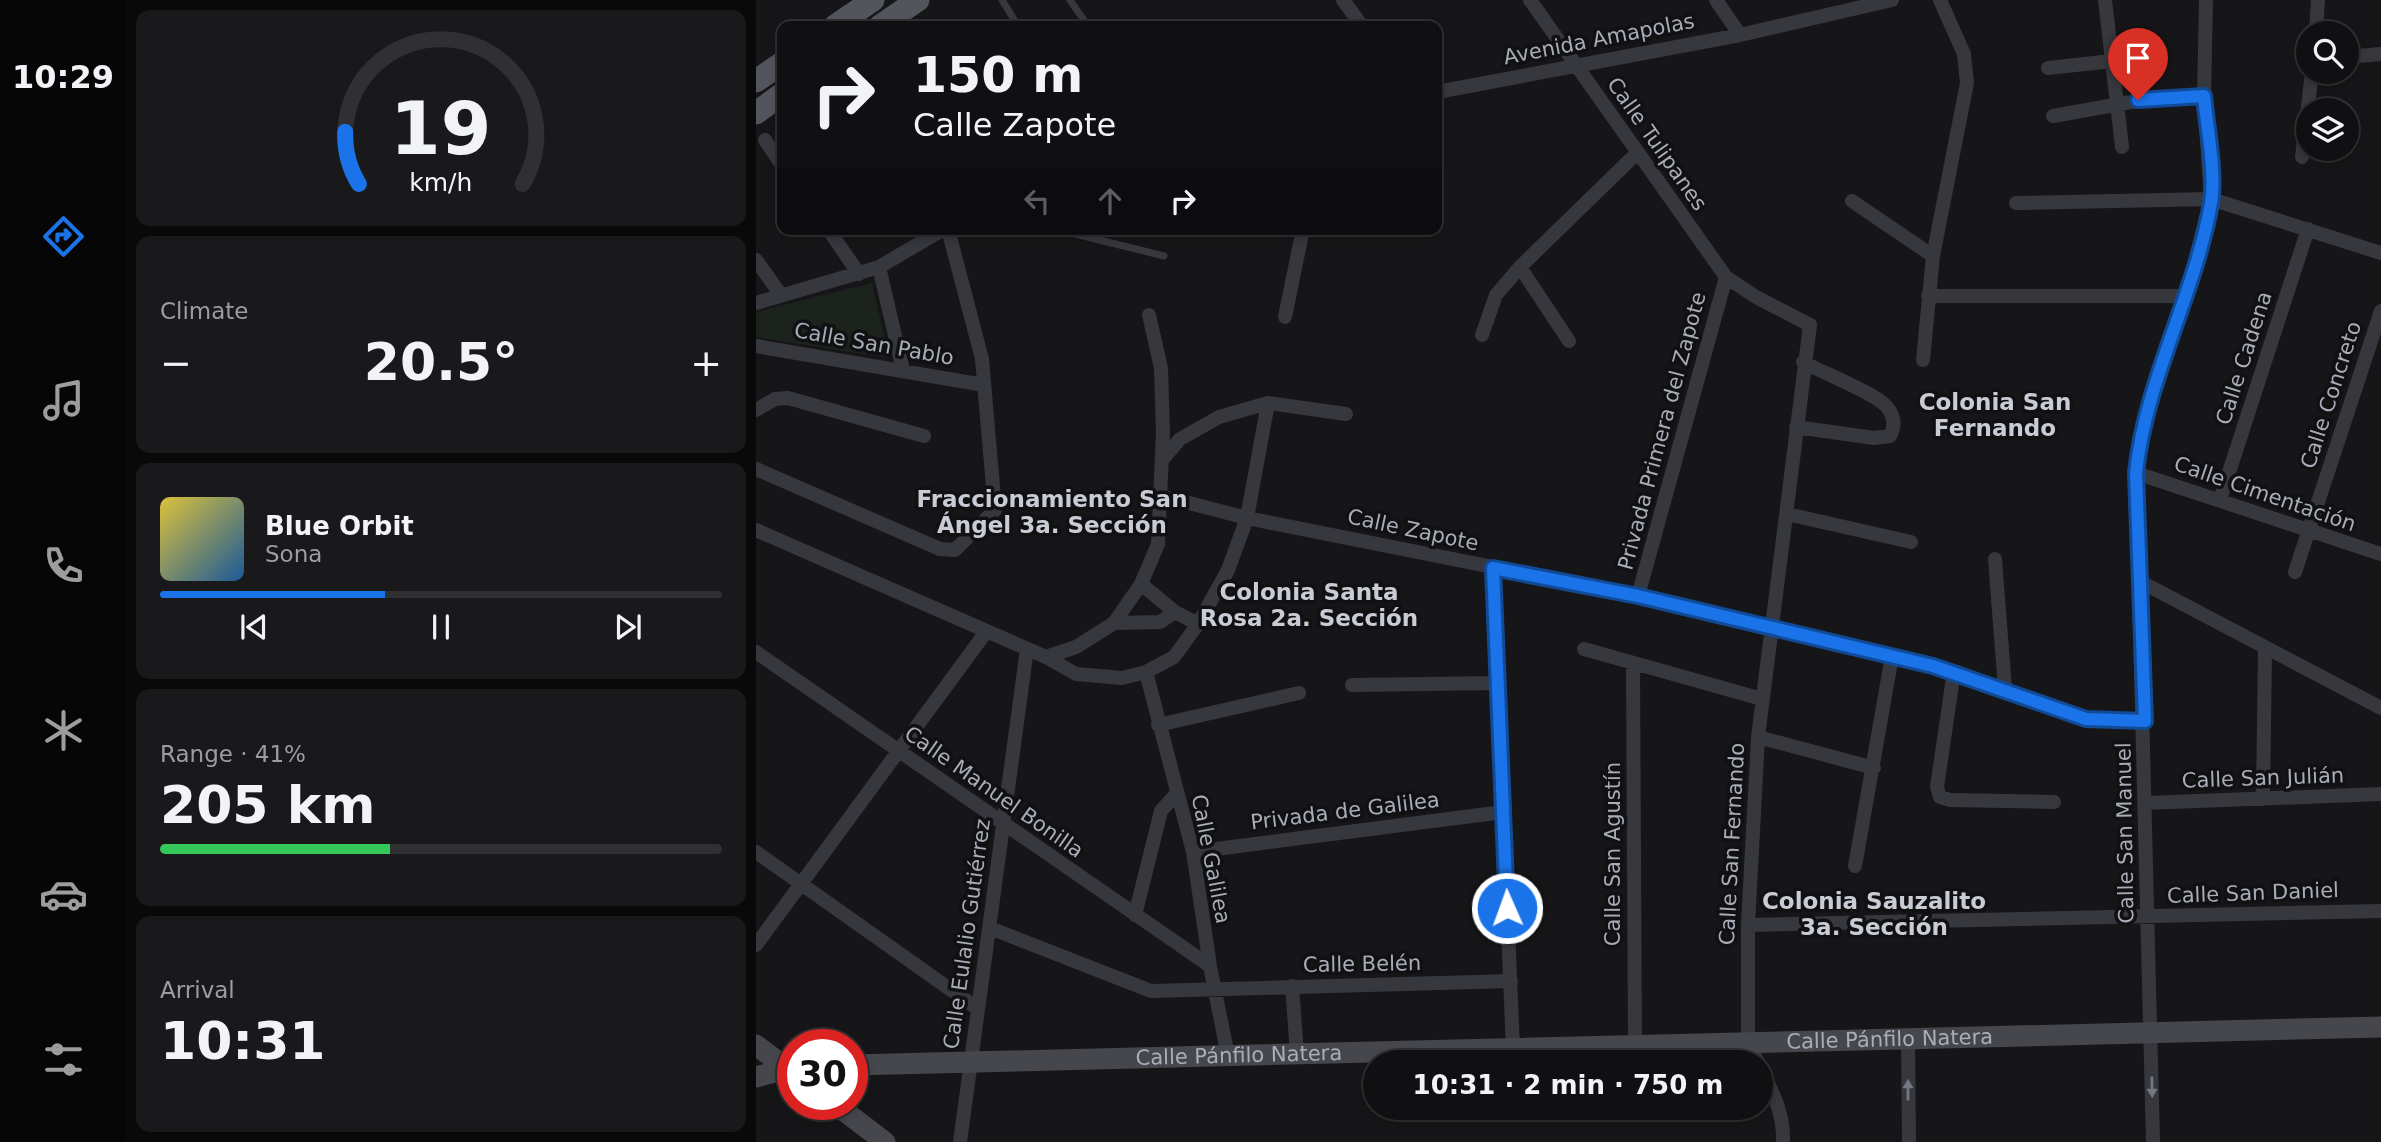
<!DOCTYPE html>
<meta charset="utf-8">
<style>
body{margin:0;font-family:"DejaVu Sans",sans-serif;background:#19191b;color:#f1f3f6;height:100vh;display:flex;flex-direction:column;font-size:26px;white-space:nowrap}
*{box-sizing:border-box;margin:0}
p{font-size:23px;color:#9c9d9f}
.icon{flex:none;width:38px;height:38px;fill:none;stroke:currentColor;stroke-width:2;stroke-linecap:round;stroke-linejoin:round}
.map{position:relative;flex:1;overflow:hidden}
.panel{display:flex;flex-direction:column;gap:10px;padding:10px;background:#09090a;width:630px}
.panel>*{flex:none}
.top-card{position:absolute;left:21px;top:21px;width:665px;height:214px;border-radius:14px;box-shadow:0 4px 10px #0003,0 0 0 2px #303032;background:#101012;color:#f1f3f6;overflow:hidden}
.buttons{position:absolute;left:1540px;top:21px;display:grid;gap:14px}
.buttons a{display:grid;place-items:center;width:63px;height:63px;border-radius:50%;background:#101012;box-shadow:0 4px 10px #0003,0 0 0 2px #303032;font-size:35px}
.speed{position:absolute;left:21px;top:1029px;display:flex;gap:14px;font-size:35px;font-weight:700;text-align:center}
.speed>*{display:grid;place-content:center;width:91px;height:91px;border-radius:50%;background:#101012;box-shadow:0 4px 10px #0003,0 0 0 2px #303032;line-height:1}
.speed .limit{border:10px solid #d22;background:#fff;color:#111}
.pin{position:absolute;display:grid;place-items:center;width:60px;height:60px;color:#fff;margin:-72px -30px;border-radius:50% 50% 50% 0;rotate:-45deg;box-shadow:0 0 7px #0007}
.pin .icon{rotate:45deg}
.me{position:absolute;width:77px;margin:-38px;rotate:358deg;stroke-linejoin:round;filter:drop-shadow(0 0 5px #0008)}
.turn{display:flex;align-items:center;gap:24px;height:147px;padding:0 21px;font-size:32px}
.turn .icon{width:91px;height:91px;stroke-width:2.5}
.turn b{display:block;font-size:49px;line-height:60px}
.lanes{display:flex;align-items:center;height:66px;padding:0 21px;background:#0003;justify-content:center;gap:35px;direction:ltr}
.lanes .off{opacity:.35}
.big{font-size:52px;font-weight:700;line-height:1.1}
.panel .widget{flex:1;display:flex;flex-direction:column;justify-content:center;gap:10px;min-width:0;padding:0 24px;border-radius:14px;background:#19191b}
.panel .dial{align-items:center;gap:0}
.dial svg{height:182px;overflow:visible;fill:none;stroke:#303032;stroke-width:7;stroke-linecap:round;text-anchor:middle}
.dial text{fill:#f1f3f6;stroke:none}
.song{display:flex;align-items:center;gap:21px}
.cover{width:84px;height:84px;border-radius:10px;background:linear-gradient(135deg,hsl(50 70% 55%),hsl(210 70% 35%))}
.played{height:7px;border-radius:4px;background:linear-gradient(90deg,#1a73e8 40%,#303032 40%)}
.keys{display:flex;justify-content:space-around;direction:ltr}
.heat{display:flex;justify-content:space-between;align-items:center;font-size:38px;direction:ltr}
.charge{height:10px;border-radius:5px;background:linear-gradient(90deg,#34c759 41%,#303032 0)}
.trip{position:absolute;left:607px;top:1050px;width:410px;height:70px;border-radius:35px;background:#101012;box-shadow:0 4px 10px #0003,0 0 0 2px #303032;font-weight:700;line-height:70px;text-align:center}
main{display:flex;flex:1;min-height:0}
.tabs{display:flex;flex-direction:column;width:126px;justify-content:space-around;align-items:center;background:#060607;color:#9c9d9f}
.tabs .icon{width:49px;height:49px}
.tabs .current{color:#1a73e8}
.tabs b{font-size:32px;color:#f1f3f6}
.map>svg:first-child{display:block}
</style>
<main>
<nav class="tabs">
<b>10:29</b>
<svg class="icon current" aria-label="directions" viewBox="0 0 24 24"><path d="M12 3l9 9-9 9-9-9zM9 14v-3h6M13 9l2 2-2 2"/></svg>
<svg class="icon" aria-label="music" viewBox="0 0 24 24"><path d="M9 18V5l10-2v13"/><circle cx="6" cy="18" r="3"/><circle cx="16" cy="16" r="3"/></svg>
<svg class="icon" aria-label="phone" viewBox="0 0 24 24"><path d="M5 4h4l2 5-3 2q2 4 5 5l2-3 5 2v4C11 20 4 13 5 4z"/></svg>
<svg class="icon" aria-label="climate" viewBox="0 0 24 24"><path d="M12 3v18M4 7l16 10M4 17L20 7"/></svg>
<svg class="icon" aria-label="car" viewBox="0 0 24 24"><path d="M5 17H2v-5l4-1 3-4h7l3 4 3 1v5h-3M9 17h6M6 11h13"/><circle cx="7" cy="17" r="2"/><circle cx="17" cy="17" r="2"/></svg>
<svg class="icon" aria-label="filters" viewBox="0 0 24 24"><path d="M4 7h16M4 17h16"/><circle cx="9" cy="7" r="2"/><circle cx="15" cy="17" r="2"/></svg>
</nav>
<section class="panel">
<div class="widget dial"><svg viewBox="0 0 100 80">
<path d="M14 69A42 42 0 1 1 86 69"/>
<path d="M14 69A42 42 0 0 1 8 46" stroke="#1a73e8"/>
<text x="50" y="56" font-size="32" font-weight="700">19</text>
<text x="50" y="72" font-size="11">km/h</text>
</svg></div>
<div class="widget"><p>Climate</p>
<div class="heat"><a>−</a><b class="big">20.5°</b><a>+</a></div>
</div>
<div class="widget">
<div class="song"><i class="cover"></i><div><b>Blue Orbit</b><p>Sona</p></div></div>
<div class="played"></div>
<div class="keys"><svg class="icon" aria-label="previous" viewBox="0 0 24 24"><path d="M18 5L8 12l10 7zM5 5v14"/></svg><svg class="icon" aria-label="pause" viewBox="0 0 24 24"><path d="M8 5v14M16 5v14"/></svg><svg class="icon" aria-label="next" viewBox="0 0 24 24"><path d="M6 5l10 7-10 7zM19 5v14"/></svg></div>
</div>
<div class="widget"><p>Range · 41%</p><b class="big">205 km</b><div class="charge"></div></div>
<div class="widget"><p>Arrival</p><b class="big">10:31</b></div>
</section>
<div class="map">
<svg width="1625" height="1142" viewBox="0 0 1625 1142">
<rect width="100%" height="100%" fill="#161618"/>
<path fill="#1c231d" d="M116,283L133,358L0,337V312Z"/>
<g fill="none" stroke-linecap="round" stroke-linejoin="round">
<path stroke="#37383d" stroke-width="7" d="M246,0L262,26
M314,0L332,26
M299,229L408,256"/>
<path stroke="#37383d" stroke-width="14" d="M587,0L606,26
M774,0L970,277L1000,297L1054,325L1002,737L992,925V1043L1002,1062
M960,0L984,35
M1349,0L1366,147
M1560,33L1562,0
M1355,55L1389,53
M1591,57L1625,54
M1292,68L1356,61
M681,92L984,35L1136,0
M1297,116L1403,97L1448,96
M9,140L26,165
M1546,157L1556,72
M1096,201L1177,256
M1260,203L1455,199L1625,253
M72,229L103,274
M0,260L25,295
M123,267L147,370
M764,267L813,341
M1172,296H1430
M0,303L123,267L188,229
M529,317L547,229
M726,335L740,295L764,267L880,154
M0,346L228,385
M1167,360L1177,256L1211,83L1208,54L1184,0
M0,410L19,399L32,398L168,436
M1040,427L1118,438L1134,436C1140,425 1138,415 1130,406C1119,393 1065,372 1047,362
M406,460L424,439L463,417L512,403L590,414
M0,469L184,549L199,550L239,510L226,359L192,229
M1380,473L1625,554
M406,496L491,518L882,596L1018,627L1198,671L1330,719L1389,721
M1464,500L1552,229
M1031,514L1155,542
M0,530L290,657L320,674L366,678L390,672L418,657L442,624L472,570L491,518L512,403
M1239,559L1249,689
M737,568L757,1049
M1539,572L1625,311
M1385,582L1625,708
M385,584L419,612L442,624
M882,596L970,277
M358,623L404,622L419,612
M828,649L1006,699
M0,652L454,966
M290,657L320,647L358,623L385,584L402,544L407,432L405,368L393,315
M877,663L879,1046
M1198,671L1181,787L1184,797L1194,800L1298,802
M390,672L437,852L454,966L472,1056
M596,685L741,683
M402,725L543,693
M1002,737L1118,768
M1507,799L1509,650
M1390,803L1625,794
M0,852L222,1009
M437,852L747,812
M1099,866L1136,656
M379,915L405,811L421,793
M992,925L1625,911
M234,928L395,991L755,981
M0,945L230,632
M536,986L541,1054
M1152,1039L1153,1142
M1004,1067C1017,1093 1028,1113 1027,1142
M204,1142L271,649
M1397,1142L1380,473L1383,441L1430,296L1455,199L1448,96L1450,0"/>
<g stroke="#45474d" stroke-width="21">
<path d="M0,1045L37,1073"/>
<path id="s1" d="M96,1065L1625,1027"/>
<path d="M0,1077L37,1067"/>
<path d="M79,1104L129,1142"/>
</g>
<path stroke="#53555c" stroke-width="23" d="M79,26L117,0
M124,26L162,0
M0,81L26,63
M0,113L26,94"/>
</g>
<defs><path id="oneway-solid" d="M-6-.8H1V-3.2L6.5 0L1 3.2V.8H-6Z" transform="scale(1.75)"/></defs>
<g fill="#757881">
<use href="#oneway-solid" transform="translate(1396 1087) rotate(89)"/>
<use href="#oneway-solid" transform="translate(1152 1090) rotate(-90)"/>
</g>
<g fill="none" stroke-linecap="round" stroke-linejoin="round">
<defs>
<path id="route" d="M751,908L737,568L882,596L1177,666L1330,719L1389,721L1380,473C1389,381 1439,295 1455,203C1460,173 1451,128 1448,96L1382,100"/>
</defs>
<use href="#route" stroke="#114b97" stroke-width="18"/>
<use href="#route" stroke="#1a73e8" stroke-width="12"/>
</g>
<g text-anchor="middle" stroke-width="7" stroke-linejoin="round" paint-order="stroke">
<g font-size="21" fill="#a8adb8" stroke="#111113">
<text transform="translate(843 39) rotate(-11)" y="7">Avenida Amapolas</text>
<text transform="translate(901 144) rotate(55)" y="7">Calle Tulipanes</text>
<text transform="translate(118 344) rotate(10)" y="7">Calle San Pablo</text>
<text transform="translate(1488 358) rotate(-72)" y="7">Calle Cadena</text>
<text transform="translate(1575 395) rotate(-72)" y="7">Calle Concreto</text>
<text transform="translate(906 431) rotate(-75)" y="7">Privada Primera del Zapote</text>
<text transform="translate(1509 494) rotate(19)" y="7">Calle Cimentación</text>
<text transform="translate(657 530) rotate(12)" y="7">Calle Zapote</text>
<text transform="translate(1507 778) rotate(-2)" y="7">Calle San Julián</text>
<text transform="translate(238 792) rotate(35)" y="7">Calle Manuel Bonilla</text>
<text transform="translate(589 811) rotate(-7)" y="7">Privada de Galilea</text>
<text transform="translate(1369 833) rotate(-91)" y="7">Calle San Manuel</text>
<text transform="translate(976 844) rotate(-87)" y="7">Calle San Fernando</text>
<text transform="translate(857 854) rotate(-90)" y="7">Calle San Agustín</text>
<text transform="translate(455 859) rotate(79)" y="7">Calle Galilea</text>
<text transform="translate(1497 893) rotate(-2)" y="7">Calle San Daniel</text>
<text transform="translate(211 934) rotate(-82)" y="7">Calle Eulalio Gutiérrez</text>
<text transform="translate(606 964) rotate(-1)" y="7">Calle Belén</text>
<text dy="7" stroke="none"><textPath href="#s1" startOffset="1038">Calle Pánfilo Natera</textPath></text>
<text dy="7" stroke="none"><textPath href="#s1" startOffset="387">Calle Pánfilo Natera</textPath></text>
</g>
<g font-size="23" font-weight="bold" fill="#c9ccd4" stroke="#111113">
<text x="1239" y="410">Colonia San<tspan x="1239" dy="26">Fernando</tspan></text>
<text x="296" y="507">Fraccionamiento San<tspan x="296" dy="26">Ángel 3a. Sección</tspan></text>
<text x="553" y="600">Colonia Santa<tspan x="553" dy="26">Rosa 2a. Sección</tspan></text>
<text x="1118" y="909">Colonia Sauzalito<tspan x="1118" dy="26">3a. Sección</tspan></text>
</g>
</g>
</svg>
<div class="buttons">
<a><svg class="icon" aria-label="search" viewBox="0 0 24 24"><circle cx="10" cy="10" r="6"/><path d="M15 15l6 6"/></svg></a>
<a><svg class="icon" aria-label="layers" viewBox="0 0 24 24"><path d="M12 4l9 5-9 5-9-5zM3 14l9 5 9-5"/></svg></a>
</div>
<div class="speed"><div class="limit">30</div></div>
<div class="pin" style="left:1382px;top:100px;background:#d93025"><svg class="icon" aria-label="arrive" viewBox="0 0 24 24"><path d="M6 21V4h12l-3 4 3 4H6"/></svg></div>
<svg class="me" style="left:751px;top:908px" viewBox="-20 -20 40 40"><circle r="17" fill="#1a73e8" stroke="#fff" stroke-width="3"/><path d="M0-11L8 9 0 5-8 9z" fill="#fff"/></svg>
<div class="trip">10:31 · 2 min · 750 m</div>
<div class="top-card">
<div class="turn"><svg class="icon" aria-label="right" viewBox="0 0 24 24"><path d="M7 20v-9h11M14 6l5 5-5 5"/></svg><div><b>150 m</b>Calle Zapote</div></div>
<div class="lanes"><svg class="icon off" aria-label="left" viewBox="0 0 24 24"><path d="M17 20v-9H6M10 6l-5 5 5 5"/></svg><svg class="icon off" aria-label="ahead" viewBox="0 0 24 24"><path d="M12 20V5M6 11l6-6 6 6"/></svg><svg class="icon" aria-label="right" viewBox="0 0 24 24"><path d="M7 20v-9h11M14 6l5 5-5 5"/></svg></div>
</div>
</div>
</main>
